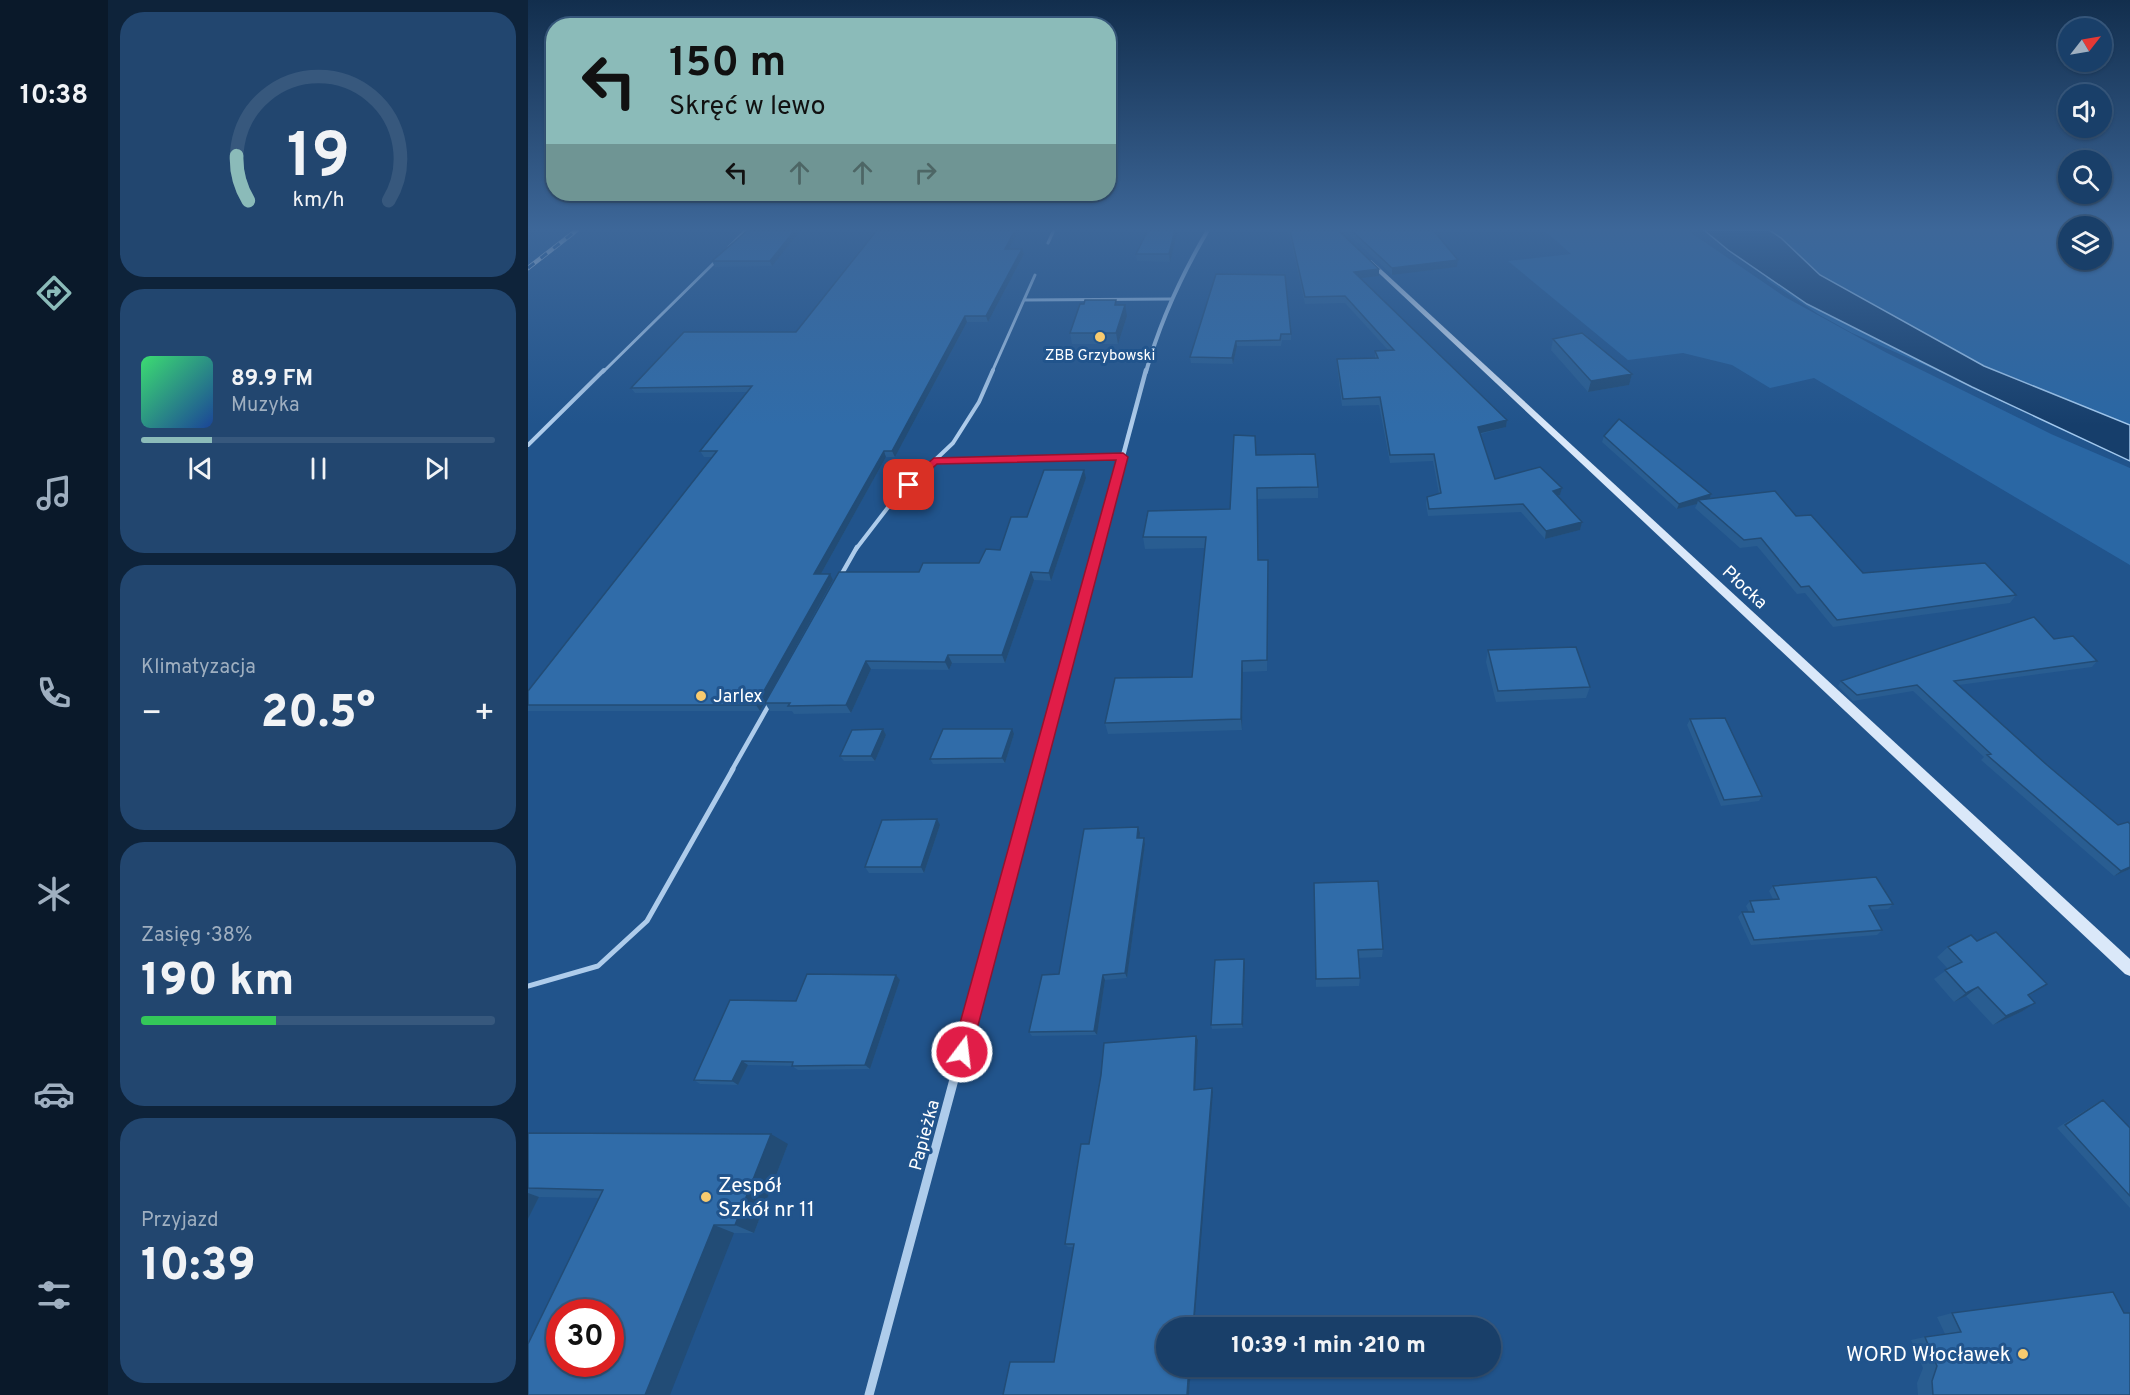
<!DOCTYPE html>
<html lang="pl">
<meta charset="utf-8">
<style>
body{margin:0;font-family:Overpass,sans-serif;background:#22466f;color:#f1f3f6;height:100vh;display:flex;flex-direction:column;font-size:22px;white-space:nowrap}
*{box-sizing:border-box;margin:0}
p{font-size:20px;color:#9fafc0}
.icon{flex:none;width:33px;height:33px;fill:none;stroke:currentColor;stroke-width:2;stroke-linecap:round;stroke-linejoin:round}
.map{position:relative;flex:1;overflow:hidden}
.panel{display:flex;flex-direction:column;gap:12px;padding:12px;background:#0e233a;width:420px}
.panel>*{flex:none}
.banner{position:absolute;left:18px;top:18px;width:570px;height:183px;border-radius:24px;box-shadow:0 2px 4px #0004,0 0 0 2px #37587d;background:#8bbbb9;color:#111;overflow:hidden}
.needle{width:39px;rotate:59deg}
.controls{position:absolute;left:1530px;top:18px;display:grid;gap:12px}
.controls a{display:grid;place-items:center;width:54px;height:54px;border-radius:50%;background:#193f69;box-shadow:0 2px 4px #0004,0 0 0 2px #37587d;font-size:30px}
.speed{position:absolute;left:18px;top:1299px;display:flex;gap:12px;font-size:30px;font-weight:700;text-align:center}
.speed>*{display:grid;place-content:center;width:78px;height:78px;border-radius:50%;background:#193f69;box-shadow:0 2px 4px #0004,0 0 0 2px #37587d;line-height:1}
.speed .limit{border:9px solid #d22;background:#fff;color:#111}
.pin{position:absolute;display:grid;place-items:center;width:51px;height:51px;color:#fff;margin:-26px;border-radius:12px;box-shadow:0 3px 9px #0006}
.me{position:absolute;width:66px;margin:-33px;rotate:15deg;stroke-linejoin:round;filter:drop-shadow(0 0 4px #0008)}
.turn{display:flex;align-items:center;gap:21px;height:126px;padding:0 24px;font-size:27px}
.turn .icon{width:78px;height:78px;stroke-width:2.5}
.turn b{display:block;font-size:42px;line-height:51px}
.lanes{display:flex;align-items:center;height:57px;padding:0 24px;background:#0003;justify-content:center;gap:30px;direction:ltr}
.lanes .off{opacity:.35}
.big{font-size:45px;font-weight:800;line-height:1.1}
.panel .card{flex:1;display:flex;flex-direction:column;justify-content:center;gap:9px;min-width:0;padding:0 21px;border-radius:24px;background:#22466f}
.panel .dial{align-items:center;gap:0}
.dial svg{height:156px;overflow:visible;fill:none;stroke:#37587d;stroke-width:7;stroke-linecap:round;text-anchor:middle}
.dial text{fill:#f1f3f6;stroke:none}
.song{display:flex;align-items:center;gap:18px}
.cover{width:72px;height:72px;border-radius:9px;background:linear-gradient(135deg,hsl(140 70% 55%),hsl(220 70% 35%))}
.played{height:6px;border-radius:3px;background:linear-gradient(90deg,#8bbbb9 20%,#37587d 20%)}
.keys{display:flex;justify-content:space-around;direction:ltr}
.heat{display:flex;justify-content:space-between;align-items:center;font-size:33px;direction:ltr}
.charge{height:9px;border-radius:4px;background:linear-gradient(90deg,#34c759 38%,#37587d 0)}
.trip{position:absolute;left:628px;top:1317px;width:345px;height:60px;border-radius:30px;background:#193f69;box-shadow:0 2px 4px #0004,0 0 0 2px #37587d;font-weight:800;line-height:60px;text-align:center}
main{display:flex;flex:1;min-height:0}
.tab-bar{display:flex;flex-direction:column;width:108px;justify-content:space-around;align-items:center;background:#0a192a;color:#9fafc0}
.tab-bar .icon{width:42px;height:42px}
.tab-bar .selected{color:#8bbbb9}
.tab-bar b{font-size:27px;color:#f1f3f6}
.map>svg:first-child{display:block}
</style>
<main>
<nav class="tab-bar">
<b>10:38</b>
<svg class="icon selected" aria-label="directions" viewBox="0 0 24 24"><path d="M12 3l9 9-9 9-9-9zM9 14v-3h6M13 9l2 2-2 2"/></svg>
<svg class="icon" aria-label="music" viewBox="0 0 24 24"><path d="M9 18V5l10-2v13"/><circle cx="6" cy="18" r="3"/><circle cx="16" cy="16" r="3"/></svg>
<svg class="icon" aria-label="phone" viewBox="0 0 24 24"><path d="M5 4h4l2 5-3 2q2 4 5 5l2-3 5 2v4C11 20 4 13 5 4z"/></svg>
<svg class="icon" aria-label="climate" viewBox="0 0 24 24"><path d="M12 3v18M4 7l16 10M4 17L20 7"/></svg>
<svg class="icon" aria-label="car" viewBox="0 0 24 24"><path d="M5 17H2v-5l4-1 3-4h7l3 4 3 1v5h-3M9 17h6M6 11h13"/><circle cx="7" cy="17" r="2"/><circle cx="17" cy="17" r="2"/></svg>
<svg class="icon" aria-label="filters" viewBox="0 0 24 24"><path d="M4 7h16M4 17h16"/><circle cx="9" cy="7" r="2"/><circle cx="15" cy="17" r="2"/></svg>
</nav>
<section class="panel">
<div class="card dial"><svg viewBox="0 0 100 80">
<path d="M14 69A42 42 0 1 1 86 69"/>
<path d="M14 69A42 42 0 0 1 8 46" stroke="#8bbbb9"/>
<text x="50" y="56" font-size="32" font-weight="700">19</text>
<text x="50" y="72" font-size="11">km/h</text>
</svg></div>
<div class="card">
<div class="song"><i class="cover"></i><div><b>89.9 FM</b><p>Muzyka</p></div></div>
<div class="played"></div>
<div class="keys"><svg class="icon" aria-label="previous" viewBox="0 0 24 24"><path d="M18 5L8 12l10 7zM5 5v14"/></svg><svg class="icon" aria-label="pause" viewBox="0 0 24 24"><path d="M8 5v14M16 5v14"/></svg><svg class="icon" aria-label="next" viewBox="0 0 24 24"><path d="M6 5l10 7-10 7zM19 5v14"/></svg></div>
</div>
<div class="card"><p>Klimatyzacja</p>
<div class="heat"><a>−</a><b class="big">20.5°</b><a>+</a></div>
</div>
<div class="card"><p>Zasięg · 38%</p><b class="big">190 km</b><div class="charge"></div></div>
<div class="card"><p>Przyjazd</p><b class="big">10:39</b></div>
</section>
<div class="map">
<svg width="1602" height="1395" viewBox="0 0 1602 1395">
<rect width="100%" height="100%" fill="#21548c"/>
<path fill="#2a67a4" d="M1016,230H1159L1257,297L1359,353L1523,434L1602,468V565L1286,378L1242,388L1204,365L1155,353L1100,360L980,261L1043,254Z
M1173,230H1540V260H1574V230H1602V456L1324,333L1290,314L1239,280L1233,264Z"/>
<path fill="#163e6b" stroke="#a2c8ed" stroke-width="1.5" d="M1176,230H1241L1253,238L1292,275L1456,366L1602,425V461L1444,387L1279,304L1200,250Z"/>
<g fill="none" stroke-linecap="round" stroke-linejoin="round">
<path stroke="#aecceb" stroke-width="3" d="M520,243L526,230
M201,247L218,230
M496,300L643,299
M75,372L189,260
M464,372L507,275"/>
<path stroke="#aecceb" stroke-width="4" d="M0,445L76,370
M406,461L595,457
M328,549L368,497L425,443L451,402L465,370"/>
<path stroke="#aecceb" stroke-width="4.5" d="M312,577L329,547
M204,770L242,703"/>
<path stroke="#aecceb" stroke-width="5" d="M0,986L70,966L119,921L205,769"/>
<path stroke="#aecceb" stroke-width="4" d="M618,372C632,321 653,276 680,230"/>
<path stroke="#aecceb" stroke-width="4.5" d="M570,549L618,370"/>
<path stroke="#aecceb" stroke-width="6" d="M510,770L571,547"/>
<path stroke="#aecceb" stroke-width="8" d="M435,1048L511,769"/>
<path stroke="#aecceb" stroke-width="9" d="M341,1395L435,1046"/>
<path fill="#dae8f9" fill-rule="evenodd" d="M839,260H843L1602,959V976L1597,974L839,262Z"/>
<defs>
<path id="rail" d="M0,268L49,230"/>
</defs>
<use href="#rail" stroke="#fff" stroke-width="4.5"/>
<use href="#rail" stroke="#21548c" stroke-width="3" stroke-dasharray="8" stroke-linecap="butt"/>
</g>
<path fill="#295d91" d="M220,230H273L244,266L187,267L184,261Z
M620,230H650L642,262L609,261L608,254Z
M756,230H810L851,276L832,278L979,420L978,427L953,434L967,479L1034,488L1032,495L1030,496L1054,522L1052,530L1017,539L993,512L900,516L898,504L899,497L911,494L905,461L862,463L851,405L814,406L809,366V359L847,358V351L860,350L817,303L777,304L762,237Z
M816,230H905L929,267L864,275Z
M481,249H494L496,254L460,322H439L367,457H358L293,574L305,580L232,711H0V691L184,457H176L172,451L219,392L107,393L103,388L268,332Z
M688,274L763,334V340H754L753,346H709L705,364L663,363L662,357Z
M589,305L599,316L590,344H544L542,333Z
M1025,339L1104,374L1101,385L1060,392L1023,350Z
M1076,436L1183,494L1181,499L1268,516L1335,573L1488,595L1482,603L1305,627L1277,593L1269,594L1229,546L1212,548L1167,508L1169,504L1149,509L1074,442Z
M728,455L790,487V498L729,499L731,560L740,571L739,671L715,672L714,730L580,734L577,723L664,677L677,548L617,549L615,537L702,509Z
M556,470L558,478L523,581L506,580L477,663H424L421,670L343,669L323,713L266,714L264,711H242L237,703L391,572L451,563L472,550L499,517Z
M1526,639L1569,661L1564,667L1431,685L1602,869L1586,876L1453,760L1456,757L1385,691L1325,701L1310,686L1313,681Z
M960,650L1062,687L1058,698L968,702L958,662Z
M1162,719L1234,796L1231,801L1193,806L1159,725Z
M355,729L358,735L347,761H316L312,756Z
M486,734L477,763L405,764L402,759Z
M412,825L396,873H341L337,867Z
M612,833L611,838H616L617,844L599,978L577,980L569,1035L504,1036L501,1032L531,974Z
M786,883L855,949L854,957L830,958L832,978L831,986L788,987Z
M1245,886L1365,904L1360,909L1344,910L1354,930L1349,935L1223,945L1210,917L1214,912H1221L1218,906L1222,901L1245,899L1241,891Z
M1420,947L1506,993L1500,996L1507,1003L1493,1012L1465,1025L1438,996L1426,1002L1406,979L1420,969L1409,957Z
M716,959L717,963L715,1028L684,1029L683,1025Z
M368,975L372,980L342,1069L270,1070L264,1066L220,1065L210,1085L172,1084L166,1080L268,1001Z
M668,1036L670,1040L667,1090L684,1088L685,1092L639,1366H663L661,1395L526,1362L546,1247H540L537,1244L561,1144Z
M1575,1100L1602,1128V1208L1529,1128L1567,1104Z
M0,1133L260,1144L226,1233H206L71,1198L11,1197L0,1219Z
M1424,1313L1602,1395H1390L1389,1383L1395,1368L1383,1340L1397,1337L1417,1334L1409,1317Z"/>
<path fill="#224c76" d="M0,230H7L0,238Z
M267,230H273L244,266L242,261Z
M487,230H491L478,254L477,249Z
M647,230H650L642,262L641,254Z
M494,249L496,254L460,322L458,316Z
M930,260L929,267L864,275V268Z
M851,269V276L826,279V272Z
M597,305L599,316L590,344L588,333Z
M437,316L439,322L367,457L364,451Z
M708,341L709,346L705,364L704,358Z
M1104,374L1101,385L1060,392L1063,381Z
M979,420L978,427L949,434L950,427Z
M356,451L358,457L289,581L286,574Z
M556,470L558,478L523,581L521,573Z
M1034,488L1032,495L1023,498L1025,491Z
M1183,494L1181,500H1170L1169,504L1149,509L1151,504Z
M1054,522L1052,530L1017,539L1018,531Z
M503,572L506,580L477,663L474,655Z
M302,574L305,580L232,711L228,705Z
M420,655L424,663L421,670L417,662Z
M338,661L343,669L323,713L318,705Z
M714,661L715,672L714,730L713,719Z
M355,729L358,735L347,761L343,756Z
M484,729L486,734L477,763L474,758Z
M409,819L412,825L396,873L393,867Z
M610,827L612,833L611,844L609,838Z
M616,838L617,844L599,978L597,973Z
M1602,867V869L1586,876L1593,871Z
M716,959L717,963L715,1028L714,1024Z
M368,975L372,980L342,1069L337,1065Z
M575,975L577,980L569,1035L566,1031Z
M1450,987L1438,996L1426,1002L1438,993Z
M1507,1003L1493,1012L1465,1025L1478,1016Z
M668,1036L670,1040L667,1094L666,1090Z
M214,1061L220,1065L210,1085L204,1081Z
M684,1088L685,1092L666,1328H665Z
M243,1134L260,1144L226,1233L207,1225Z
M0,1193L11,1197L0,1219Z
M186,1225L206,1233L142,1395H117Z
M661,1366H663L661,1395H659Z"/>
<path fill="#306ca9" stroke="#224c76" stroke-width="1.5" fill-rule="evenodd" d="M220,230H267L242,261H184Z
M349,230H487L477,249H494L458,316H437L364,451H356L286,574H302L228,705H0V691L189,451H172L224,386L103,388L156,332H268Z
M620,230H647L641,254H608Z
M762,230H810L851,269L826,272L979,420L950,427L967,479L1012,467L1034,488L1025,491L1054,522L1018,531L995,504L901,509L899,497L913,493L906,454L862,455L852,397L815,399L809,359L850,358L847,351L866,350L817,296L777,297Z
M823,230H905L930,260L864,268Z
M688,274L757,275L763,334H753L752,340L708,341L704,358L662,357Z
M557,300H588L587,305H597L588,333H542L552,304H556Z
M1054,333L1104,374L1063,381L1025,339Z
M1091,419L1183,494L1151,504L1076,436Z
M706,435L727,436L728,455L787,454L790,487L729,488L730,560H740L739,660L714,661L713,719L577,723L587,678L664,677L678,537H615L620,511L702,509Z
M516,470H556L521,573L503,572L474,655H420L417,662L338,661L318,705L260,706L262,703H237L311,572H391L395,563H451L458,549L472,550L483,517H499Z
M1247,491L1268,516L1283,515L1335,573L1457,563L1488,595L1309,620L1281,586L1273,587L1233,538L1216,540L1170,500Z
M1506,617L1526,639L1545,636L1569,661L1426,681L1519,765L1590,825L1600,822L1602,824V867L1593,871L1459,755L1463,754L1389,685L1329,695L1313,681Z
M1048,647L1062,687L970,691L960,650Z
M1197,718L1234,796L1196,800L1162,719Z
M355,729L343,756H312L324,730Z
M415,729H484L474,758L402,759Z
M409,819L393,867H337L354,820Z
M610,827L609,838H616L597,973L575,975L566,1031L501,1032L514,975L531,974L556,829Z
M1348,877L1365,904L1341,906L1354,930L1226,940L1214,912H1226L1222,901L1251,899L1245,886Z
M850,881L855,949L830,950L832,978L788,979L786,883Z
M1468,932L1519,984L1500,995L1507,1003L1478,1016L1450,987L1438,993L1417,970L1434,962L1420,947L1443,935L1449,941Z
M716,959L714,1024L683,1025L687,960Z
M279,974L368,975L337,1065L264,1066L265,1062L214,1061L204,1081L166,1080L202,1000L268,1001Z
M668,1036L666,1090L684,1088L665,1328H639V1366H661L659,1395H475L482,1362H526L546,1244H537L553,1144H561L573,1075L576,1043Z
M1575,1100L1602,1128V1196L1537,1125Z
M0,1133L243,1134L207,1225H186L117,1395H0V1344L75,1190L0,1188ZM32,1312H82V1364H32Z
M1585,1292L1596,1313H1602V1395H1405L1404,1381L1409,1366L1397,1337L1433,1332L1424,1313Z"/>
<linearGradient id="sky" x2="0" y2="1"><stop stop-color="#122e4d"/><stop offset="0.54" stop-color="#3d6799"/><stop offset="1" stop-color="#3d6799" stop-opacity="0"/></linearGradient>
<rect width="1602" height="425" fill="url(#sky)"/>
<path fill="#e11d48" stroke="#92132f" stroke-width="1.5" d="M595,453L600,457L443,1052L440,1058L434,1061L427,1058L424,1052L588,460L409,464L384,487H377L375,485L406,458Z"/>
<g fill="#f8cb6f" stroke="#21548c" stroke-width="2">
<circle cx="572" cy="337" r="6"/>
<circle cx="173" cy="696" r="6"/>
<circle cx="178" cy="1197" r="6"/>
<circle cx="1495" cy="1354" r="6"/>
</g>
<g text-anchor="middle" stroke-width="6" stroke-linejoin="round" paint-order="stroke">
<g font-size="15" fill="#fff" stroke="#21548c">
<text x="572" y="360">ZBB Grzybowski</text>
</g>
<g font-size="18" fill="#fff" stroke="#21548c">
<text transform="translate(1217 587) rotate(43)" y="6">Płocka</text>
<text transform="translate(396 1135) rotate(-75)" y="6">Papieżka</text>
</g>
<g font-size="18" fill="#fff" stroke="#21548c" text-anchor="start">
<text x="185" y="702">Jarlex</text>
</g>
<g font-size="21" fill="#fff" stroke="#21548c" text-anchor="start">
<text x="190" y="1192">Zespół<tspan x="190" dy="24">Szkół nr 11</tspan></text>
<text x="1483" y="1361" text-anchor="end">WORD Włocławek</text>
</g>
</g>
</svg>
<div class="controls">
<a><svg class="needle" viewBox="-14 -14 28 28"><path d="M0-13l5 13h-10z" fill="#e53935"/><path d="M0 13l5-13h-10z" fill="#9fafc0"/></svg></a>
<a><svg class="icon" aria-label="sound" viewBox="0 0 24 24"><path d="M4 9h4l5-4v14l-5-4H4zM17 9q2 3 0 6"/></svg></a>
<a><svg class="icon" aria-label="search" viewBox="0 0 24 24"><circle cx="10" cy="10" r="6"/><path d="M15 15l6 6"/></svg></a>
<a><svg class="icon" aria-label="layers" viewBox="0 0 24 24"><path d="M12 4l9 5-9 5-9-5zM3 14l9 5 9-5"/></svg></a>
</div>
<div class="speed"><div class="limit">30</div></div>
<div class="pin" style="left:381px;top:485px;background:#d93025"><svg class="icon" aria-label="arrive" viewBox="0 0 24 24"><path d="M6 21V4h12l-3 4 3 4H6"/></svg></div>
<svg class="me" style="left:434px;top:1052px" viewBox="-20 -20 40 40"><circle r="17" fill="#e11d48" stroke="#fff" stroke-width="3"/><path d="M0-11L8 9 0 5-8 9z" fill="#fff"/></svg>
<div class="trip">10:39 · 1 min · 210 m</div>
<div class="banner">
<div class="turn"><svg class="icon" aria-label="left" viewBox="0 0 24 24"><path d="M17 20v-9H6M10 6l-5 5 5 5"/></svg><div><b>150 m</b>Skręć w lewo</div></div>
<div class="lanes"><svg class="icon" aria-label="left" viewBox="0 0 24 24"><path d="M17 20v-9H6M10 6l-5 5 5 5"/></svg><svg class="icon off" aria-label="ahead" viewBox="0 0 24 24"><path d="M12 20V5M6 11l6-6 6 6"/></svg><svg class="icon off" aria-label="ahead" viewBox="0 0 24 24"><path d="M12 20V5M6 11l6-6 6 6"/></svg><svg class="icon off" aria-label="right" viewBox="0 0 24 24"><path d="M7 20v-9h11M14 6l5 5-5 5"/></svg></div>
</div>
</div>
</main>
